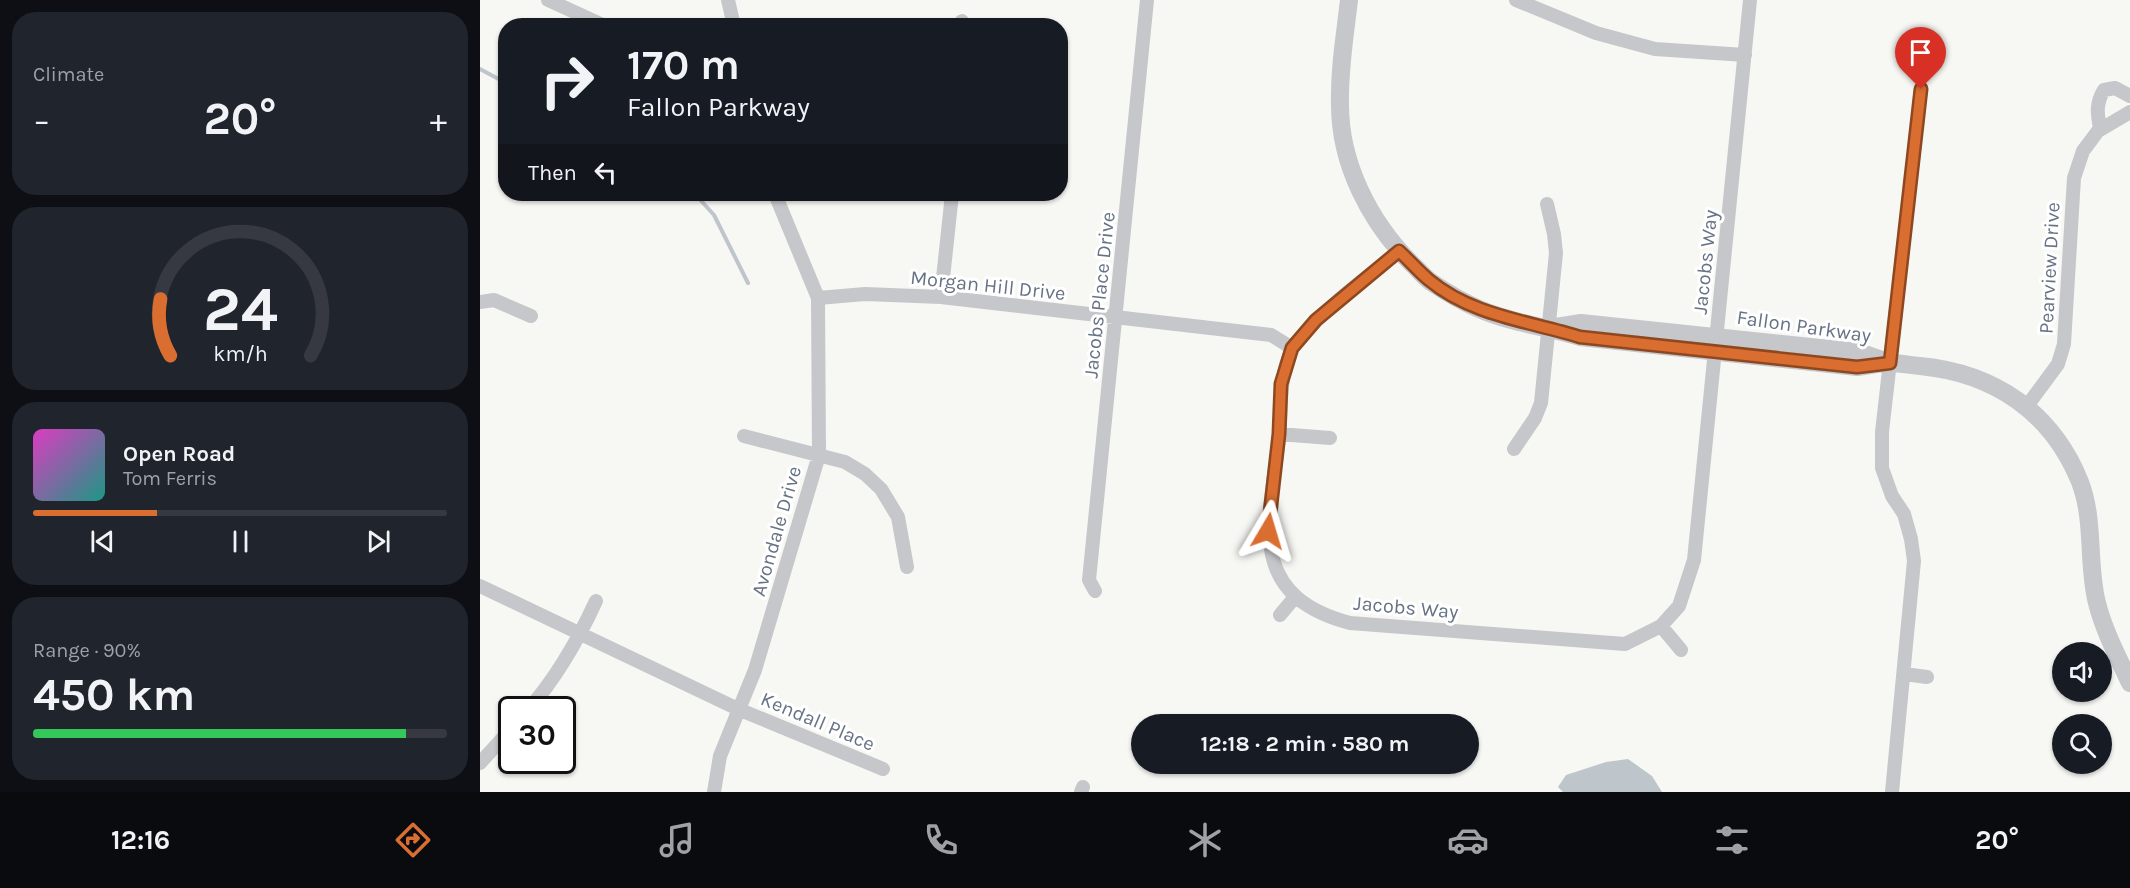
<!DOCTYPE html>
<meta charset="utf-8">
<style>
body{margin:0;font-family:Karla,sans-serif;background:#20242c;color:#f1f3f6;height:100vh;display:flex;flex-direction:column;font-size:22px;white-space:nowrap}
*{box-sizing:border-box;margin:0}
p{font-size:20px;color:#9ea1a6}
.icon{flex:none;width:33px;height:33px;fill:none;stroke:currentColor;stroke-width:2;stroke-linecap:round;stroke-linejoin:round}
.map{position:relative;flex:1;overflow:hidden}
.side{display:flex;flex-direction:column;gap:12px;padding:12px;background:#0d0f14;width:480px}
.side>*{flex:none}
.top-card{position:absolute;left:18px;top:18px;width:570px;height:183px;border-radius:24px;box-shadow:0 2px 4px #0004;background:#171b24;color:#f1f3f6;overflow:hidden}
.tools{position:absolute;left:1572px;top:642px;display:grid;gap:12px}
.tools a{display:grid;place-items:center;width:60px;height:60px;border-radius:50%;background:#171b24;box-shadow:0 2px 4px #0004;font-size:30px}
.speed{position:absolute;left:18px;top:696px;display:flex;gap:12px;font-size:30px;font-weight:700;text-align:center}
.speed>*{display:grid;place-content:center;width:78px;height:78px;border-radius:50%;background:#171b24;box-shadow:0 2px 4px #0004;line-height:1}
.speed .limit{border:3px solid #111;border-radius:9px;background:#fff;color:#111}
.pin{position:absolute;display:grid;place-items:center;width:51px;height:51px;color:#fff;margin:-62px -26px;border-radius:50% 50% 50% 0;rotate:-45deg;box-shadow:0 0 6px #0007}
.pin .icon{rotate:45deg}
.me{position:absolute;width:66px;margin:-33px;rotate:7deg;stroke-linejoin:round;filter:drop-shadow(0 0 4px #0008)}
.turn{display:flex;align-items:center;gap:21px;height:126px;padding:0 30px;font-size:27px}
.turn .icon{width:78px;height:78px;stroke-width:2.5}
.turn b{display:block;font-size:42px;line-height:51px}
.then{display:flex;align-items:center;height:57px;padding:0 30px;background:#0003;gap:12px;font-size:22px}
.big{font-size:45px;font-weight:700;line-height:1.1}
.side .card{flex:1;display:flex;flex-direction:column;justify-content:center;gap:9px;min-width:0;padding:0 21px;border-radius:24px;background:#20242c}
.side .dial{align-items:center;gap:0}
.dial svg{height:156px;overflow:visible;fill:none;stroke:#363941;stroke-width:7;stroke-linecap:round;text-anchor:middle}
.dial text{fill:#f1f3f6;stroke:none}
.song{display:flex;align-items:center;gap:18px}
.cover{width:72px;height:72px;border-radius:9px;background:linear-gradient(135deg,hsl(310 70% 55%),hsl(170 70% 35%))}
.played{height:6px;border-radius:3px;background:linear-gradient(90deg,#da6e31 30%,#363941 30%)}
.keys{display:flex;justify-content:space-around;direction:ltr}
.heat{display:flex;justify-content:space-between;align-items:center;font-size:33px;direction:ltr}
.charge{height:9px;border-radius:4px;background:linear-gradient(90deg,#34c759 90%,#363941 0)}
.trip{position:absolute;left:651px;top:714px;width:348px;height:60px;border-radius:30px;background:#171b24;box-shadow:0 2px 4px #0004;font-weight:700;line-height:60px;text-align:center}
.dock{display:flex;height:96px;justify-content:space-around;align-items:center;background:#090b0e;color:#9ea1a6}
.dock .icon{width:42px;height:42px}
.dock .current{color:#da6e31}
.dock b{font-size:27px;color:#f1f3f6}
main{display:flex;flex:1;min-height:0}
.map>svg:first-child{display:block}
</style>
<main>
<section class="side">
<div class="card"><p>Climate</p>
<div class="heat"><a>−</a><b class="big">20°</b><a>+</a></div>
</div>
<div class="card dial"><svg viewBox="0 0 100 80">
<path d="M14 69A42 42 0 1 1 86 69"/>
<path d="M14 69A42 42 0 0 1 9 40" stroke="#da6e31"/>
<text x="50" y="56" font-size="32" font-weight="700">24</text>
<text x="50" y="72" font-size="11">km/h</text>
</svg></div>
<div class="card">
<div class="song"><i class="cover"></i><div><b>Open Road</b><p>Tom Ferris</p></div></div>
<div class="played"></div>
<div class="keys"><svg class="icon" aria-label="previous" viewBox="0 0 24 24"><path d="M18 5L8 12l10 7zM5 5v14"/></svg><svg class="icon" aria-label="pause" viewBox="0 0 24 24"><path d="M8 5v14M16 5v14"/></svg><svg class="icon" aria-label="next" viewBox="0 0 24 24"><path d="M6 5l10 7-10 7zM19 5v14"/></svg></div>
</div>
<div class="card"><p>Range · 90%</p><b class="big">450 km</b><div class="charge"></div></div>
</section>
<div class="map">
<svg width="1650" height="792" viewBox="0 0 1650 792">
<rect width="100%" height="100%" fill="#f7f7f4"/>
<path fill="#bfc6cb" d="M1148,759L1172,776L1182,792H1083L1078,787L1086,775L1126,762Z"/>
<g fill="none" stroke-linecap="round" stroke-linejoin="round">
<path stroke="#bfc6cb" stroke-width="4" d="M0,69L26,83
M215,194L234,215L268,283"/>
<path stroke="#c5c7cb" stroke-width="14" d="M68,0L125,26
M248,0L254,26
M1036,0L1116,33L1175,49L1265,55
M482,21L483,26
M1620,128C1617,113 1616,103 1624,90L1635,88L1650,96
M919,251C887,278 850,303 823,335C820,339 814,344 812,349C798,379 802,407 799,438C789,522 765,595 870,623L1145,644L1181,626L1199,606L1214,560L1270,0
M461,297L472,194
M338,298L385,294L461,297L791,335L812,348
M0,302L14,300L51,316
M1547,406L1578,364L1584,344L1594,178L1603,151L1618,131L1650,112
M799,434L850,438
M264,436L365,462L385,474L401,489L418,517L427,567
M1034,449L1055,418L1061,403L1076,253L1074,234L1067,204
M0,586L258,709L403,769
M615,591L609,580L667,0
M800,615L815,597
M1181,626L1201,650
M1424,674L1447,677
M48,710C77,677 98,640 116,601
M0,763L32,728
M234,792L240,756L275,670L339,455L338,298L295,194
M601,792L603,787
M1412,792L1434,561L1431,539L1424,514L1412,496L1402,468V432L1441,89"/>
<path stroke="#c5c7cb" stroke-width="18" d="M869,0C865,35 859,70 860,105C860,164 890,222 931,263C938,269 944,277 951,282C966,292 983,302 999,309C1031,323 1067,327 1100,337L1377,367C1388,366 1398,363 1409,363C1419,363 1430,365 1440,366C1514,373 1572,412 1600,482C1615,521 1607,564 1617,603C1624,631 1638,657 1650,683
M1076,327L1101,323L1379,352L1405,361"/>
</g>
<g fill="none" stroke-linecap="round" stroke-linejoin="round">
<defs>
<path id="route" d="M788,531L799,434L801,384L812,348L836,320L919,251C929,260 938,271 949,280C992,316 1049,321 1100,337L1377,367L1410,363L1441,89"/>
</defs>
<use href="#route" stroke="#8e4820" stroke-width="15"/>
<use href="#route" stroke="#da6e31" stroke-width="10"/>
</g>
<g text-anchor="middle" stroke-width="6" stroke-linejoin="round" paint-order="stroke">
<g font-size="20" fill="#677384" stroke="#fff">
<text transform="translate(1225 262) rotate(-84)" y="7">Jacobs Way</text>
<text transform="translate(1569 268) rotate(-87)" y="7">Pearview Drive</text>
<text transform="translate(508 285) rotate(6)" y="7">Morgan Hill Drive</text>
<text transform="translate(619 295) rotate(-84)" y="7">Jacobs Place Drive</text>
<text transform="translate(1324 326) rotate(8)" y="7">Fallon Parkway</text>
<text transform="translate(296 531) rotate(-74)" y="7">Avondale Drive</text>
<text transform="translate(926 607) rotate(5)" y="7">Jacobs Way</text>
<text transform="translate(338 721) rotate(23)" y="7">Kendall Place</text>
</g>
</g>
</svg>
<div class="tools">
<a><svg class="icon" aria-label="sound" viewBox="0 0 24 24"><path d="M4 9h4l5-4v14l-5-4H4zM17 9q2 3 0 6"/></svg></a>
<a><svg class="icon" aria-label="search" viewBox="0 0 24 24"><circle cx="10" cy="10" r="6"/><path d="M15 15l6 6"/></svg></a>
</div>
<div class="speed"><div class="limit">30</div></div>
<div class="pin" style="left:1441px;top:89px;background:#d93025"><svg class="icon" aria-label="arrive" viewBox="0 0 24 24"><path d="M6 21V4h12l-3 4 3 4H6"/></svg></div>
<svg class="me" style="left:788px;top:531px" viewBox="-20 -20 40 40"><path d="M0-17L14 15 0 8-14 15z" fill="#da6e31" stroke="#fff" stroke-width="4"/></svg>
<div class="trip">12:18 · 2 min · 580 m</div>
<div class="top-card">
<div class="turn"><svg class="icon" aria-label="right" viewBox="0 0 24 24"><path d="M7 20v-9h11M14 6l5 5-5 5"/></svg><div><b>170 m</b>Fallon Parkway</div></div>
<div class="then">Then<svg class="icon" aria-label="left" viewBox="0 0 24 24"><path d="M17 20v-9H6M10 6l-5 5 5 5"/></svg></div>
</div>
</div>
</main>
<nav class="dock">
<b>12:16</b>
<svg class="icon current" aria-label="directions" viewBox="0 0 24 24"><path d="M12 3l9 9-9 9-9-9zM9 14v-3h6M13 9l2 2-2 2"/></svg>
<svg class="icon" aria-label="music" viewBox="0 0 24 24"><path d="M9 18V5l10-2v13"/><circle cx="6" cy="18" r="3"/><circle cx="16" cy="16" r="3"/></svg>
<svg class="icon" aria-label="phone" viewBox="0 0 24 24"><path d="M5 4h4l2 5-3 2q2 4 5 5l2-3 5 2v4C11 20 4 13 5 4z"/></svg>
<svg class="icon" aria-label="climate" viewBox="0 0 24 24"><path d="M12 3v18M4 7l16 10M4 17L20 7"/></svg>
<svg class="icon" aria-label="car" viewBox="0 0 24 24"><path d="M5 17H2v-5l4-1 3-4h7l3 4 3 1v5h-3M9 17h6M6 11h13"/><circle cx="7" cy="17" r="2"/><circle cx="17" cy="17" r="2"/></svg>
<svg class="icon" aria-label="filters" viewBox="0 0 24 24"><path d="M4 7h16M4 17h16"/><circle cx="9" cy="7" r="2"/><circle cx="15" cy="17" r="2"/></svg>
<b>20°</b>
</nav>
